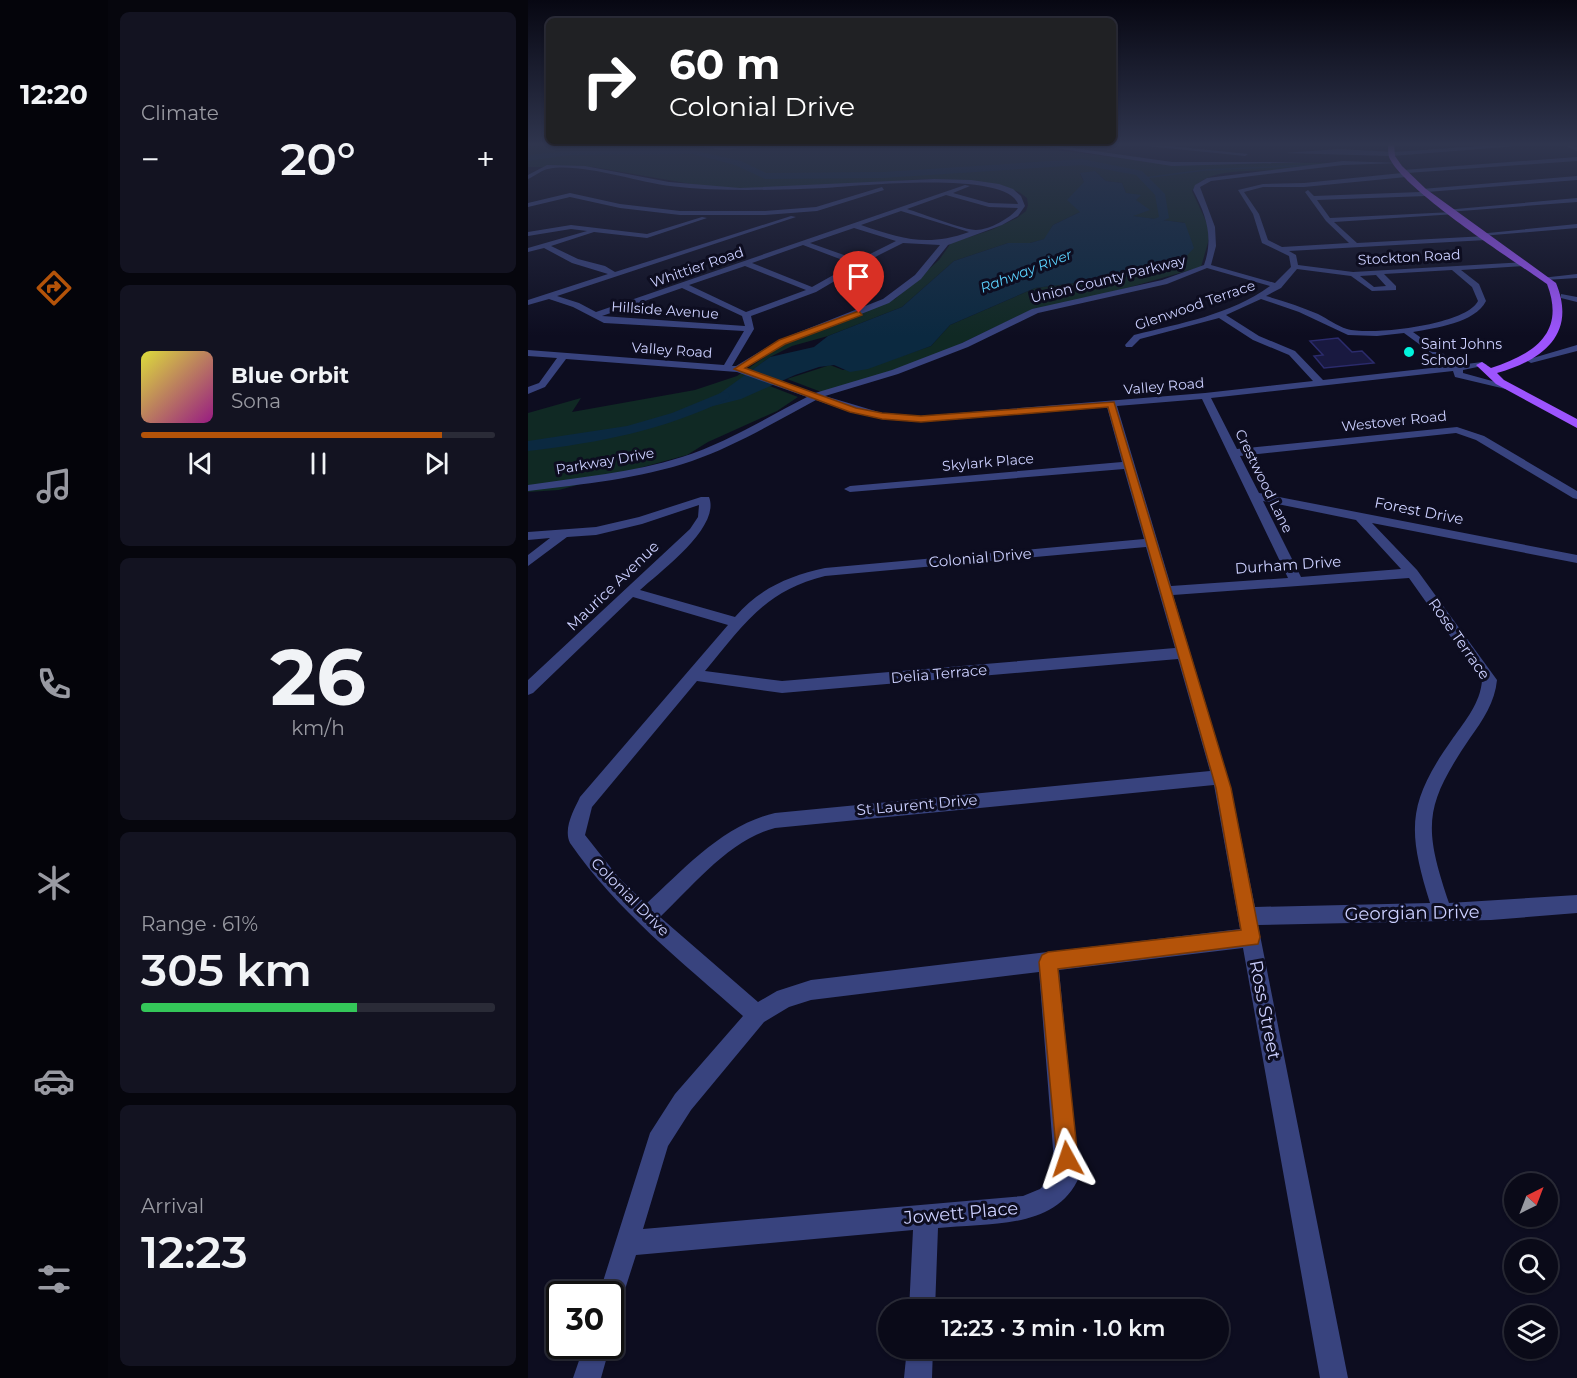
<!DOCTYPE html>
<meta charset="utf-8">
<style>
body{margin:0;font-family:Montserrat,sans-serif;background:#131321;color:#f1f3f6;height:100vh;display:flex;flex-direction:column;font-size:22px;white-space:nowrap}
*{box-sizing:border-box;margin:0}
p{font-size:20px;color:#999aa2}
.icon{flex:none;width:33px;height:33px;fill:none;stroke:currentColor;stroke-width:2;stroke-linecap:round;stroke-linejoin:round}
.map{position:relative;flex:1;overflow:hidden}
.sheet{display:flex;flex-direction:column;gap:12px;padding:12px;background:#06060d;width:420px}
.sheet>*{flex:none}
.hud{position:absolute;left:18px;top:18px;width:570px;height:126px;border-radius:9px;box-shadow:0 2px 4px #0004,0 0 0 2px #2a2b37;background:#202124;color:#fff;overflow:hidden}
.needle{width:39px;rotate:42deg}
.tools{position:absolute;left:976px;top:1173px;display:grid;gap:12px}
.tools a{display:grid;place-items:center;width:54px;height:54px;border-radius:50%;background:#0a0a18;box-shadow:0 2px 4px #0004,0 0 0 2px #2a2b37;font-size:30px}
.speed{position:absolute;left:18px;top:1281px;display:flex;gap:12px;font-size:30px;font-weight:700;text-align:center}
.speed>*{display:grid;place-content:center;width:78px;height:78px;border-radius:50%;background:#0a0a18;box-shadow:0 2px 4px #0004,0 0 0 2px #2a2b37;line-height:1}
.speed .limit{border:3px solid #111;border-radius:9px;background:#fff;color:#111}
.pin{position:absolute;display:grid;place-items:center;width:51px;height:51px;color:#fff;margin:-62px -26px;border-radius:50% 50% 50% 0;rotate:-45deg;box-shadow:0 0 6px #0007}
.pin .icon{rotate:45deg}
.me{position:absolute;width:66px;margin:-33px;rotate:355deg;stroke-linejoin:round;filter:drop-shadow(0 0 4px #0008)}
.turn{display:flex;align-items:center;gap:21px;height:126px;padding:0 24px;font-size:27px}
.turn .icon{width:78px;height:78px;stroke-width:2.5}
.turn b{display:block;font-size:42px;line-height:51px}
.big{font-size:45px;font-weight:600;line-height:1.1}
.sheet .widget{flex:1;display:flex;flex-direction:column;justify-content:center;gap:9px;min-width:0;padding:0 21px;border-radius:9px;background:#131321}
.sheet .dial{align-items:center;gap:0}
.dial b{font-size:78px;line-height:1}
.song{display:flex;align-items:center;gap:18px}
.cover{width:72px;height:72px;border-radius:9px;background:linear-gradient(135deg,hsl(60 70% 55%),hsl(310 70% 35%))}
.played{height:6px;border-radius:3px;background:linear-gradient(90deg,#b45309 85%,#2a2b37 85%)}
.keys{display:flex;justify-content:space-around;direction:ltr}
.heat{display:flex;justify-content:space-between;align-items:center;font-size:33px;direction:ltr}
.charge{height:9px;border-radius:4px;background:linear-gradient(90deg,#34c759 61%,#2a2b37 0)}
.trip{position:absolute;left:350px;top:1299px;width:351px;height:60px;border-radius:30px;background:#0a0a18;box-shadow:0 2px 4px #0004,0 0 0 2px #2a2b37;font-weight:600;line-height:60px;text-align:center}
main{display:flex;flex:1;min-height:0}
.dock{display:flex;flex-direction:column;width:108px;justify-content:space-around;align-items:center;background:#04040a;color:#999aa2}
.dock .icon{width:42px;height:42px}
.dock .selected{color:#b45309}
.dock b{font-size:27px;color:#f1f3f6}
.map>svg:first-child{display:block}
</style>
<main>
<nav class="dock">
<b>12:20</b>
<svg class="icon selected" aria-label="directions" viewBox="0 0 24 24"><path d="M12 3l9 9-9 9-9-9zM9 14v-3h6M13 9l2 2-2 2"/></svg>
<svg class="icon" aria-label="music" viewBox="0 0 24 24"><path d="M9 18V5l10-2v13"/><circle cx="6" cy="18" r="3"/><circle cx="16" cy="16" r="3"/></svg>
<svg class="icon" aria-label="phone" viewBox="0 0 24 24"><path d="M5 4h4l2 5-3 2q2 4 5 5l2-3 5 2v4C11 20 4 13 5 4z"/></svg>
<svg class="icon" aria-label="climate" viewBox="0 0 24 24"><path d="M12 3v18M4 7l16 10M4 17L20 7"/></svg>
<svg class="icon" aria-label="car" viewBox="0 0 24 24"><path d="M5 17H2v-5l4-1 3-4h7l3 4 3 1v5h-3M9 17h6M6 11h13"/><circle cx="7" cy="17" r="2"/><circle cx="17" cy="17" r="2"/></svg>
<svg class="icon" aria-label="filters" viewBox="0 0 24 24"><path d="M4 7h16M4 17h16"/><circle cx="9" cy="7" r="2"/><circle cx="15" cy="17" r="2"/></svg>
</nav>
<section class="sheet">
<div class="widget"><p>Climate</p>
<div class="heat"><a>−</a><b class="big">20°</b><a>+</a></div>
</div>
<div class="widget">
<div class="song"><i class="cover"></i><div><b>Blue Orbit</b><p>Sona</p></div></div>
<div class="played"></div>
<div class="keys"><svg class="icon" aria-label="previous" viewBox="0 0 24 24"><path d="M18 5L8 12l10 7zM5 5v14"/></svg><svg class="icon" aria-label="pause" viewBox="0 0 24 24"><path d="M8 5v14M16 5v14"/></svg><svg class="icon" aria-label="next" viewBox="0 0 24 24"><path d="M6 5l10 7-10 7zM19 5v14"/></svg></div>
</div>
<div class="widget dial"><b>26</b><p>km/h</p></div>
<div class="widget"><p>Range · 61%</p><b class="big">305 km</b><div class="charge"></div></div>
<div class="widget"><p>Arrival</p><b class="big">12:23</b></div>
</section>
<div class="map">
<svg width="1049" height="1378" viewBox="0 0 1049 1378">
<rect width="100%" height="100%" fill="#0d0d20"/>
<path fill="#102924" d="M0,143H143L186,149L284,143H471L631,163H797C769,179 680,158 664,191L683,232L673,267L574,295L499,312L405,357L296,393L259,379L302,365L315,370L348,365L403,346L422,325L507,288L617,274L657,223L603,216L621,210L607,200L612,196L598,193L594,183L578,181L567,171L552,174L556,182L552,212L525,225L517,239L502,243H480L426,261L374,307L300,336L264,346L242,357L216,376L270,397L249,411L180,442L159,455L31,490L0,492V413L53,398L44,412L167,390L209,376L256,344L367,299L411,260L423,243L463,230L489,218L498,211L500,205L499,198L491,192L468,184L400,179L223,189L175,186L65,167H0Z"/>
<path fill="#0b2940" d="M567,171L578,181L594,183L598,193L613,195L608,200L622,210L605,216L657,223L666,248L652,263L617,274L507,288L422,325L403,346L340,369L322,372L306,365L291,367L267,375L213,399L169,410L242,357L286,347L300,336L374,307L426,261L480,243H502L516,239L525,225L552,212L539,200L556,182L552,173Z"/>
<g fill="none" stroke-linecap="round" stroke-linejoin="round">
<path stroke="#0b2940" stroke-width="1.5" d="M616,178L677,170L788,165"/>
<path fill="#0b2940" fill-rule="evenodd" d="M165,150L213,161L238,173L355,172L554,159L614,171L637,194L641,218L607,233H599V229L631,217L627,195L608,175L554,165L355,178L237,179L207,165L165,154L42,155L0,161V155L42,151Z
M195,392L200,393L202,396L200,399C137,430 70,443 0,451V441L99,426L144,413Z"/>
</g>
<path fill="#191940" stroke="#2b2b6c" stroke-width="1.5" d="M810,338L824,352L834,351L846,363L796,368L786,356L795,355L782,341Z"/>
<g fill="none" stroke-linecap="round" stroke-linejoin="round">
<path fill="#38437e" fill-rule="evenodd" d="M149,143L195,146L269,143L195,150Z
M495,143H511L644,162H777L644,166Z
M589,143H613L720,154L717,156Z
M996,143H1026L864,156L756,153L811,149L866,152Z
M1033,143L1049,147V151L1033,144Z
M1049,157V161L879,173L881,175L878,177L776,187H735L716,192L731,214L740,240L754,247L821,243L798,221L777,192L780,190L786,196L892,192L894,189L1049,176V180L899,192L901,194L898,196L789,200L802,218L925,212L928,214L806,222L829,243L958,236L962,238L958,240L761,251L768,255L770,265L825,272L999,262L996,266L933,270L951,284L958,301C947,323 907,328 885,332L931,365L954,362L959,365L935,370V373L986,387V391L927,377L925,371L683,398L709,449L929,427L956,436L1049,491V499L1045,498L948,440L928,433L712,456L731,493L1049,555V563L844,523L889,570L969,680C967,702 955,720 942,738C896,806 895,826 921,903L1049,895V913L963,920L730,925L820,1378H792L715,948L531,970L551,1177C529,1230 458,1223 410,1228L407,1310H381L385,1230L108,1255L91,1308L82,1312V1294H71L122,1133L147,1094L215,1016C153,961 89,911 42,843C35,828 46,810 52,797L200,625L105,597L5,693L0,695V680L162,529L170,517L171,505L114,524L68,535L39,537L0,566V555L22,538L0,540V532L68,527L111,517L173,497H181C193,527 133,571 112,590L207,617C232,588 261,576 297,568L616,539L596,469L322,492L316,489L322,486L594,462L579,407L393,422L354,419L322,412L288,400C247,422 207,446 164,461C111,479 55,484 0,491V485C52,477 104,473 154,457C198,443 238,418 279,397L209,372L38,359L17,387L0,394V387L11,383L29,358L0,356V350L196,365L216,331L76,323L45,307L21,299L0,305V300L80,274L44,263L16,248L0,252V248L59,231L43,229L0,236V232L43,225L119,234L174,217L179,218L119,238L66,232L23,246L50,259L77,266L87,272L263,216L268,217L29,296L51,303L68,312L437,185L442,186L425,193L461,203L490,204C479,170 330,186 297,188C245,190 194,192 142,186C109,182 51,162 20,169C14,170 7,176 0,179V175L19,165L57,166L141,182L212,188L406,179L443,180L471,184L485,189L493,196L497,206L490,216L474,225L420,245L393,279L361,303L257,344L217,368L287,393L364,370L434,343L504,309L634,280L676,265C686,237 678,215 665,190L667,185L679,178L815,161L871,163L815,165L683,181L672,187L687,227L688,246L683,265L747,283L763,267L761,256L734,243L725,214L710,190L735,184L776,183L874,173L872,172L875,170ZM418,195L461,207L490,208C483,218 461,230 448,230C436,230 393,213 379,209ZM373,211L441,232C399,247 374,239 333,225ZM326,228L368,241L330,260L282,243ZM375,243L412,245L387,275L355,299L251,340L208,366H204L226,329L223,316L288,292L351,255ZM275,245L325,264L284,287L224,263ZM217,266L278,290L218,312L161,285ZM679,268L742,286C702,315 653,323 606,335L597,345L598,347H604L612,339L691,318L725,340L761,355L785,381L677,393L393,416L354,413L297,396L370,374L440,347L510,313L639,284ZM769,269L823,276L844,291L868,290V286L856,274L924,270L944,287L950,301C938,325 843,336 819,329C809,326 800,319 790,314C774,307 756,301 738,296L753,288ZM848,275L858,286L846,287L832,276ZM154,288L214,316L217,326L74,316ZM733,299L771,312L820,335L849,336L876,333L921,366L795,380L767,351L731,336L698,315ZM674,399L760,578L643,586L589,406ZM735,501L828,520L873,569L773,577ZM618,547L647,648L254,681L177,671C215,626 236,591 297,576ZM881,578L954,681C952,703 938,720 925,738C879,803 879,829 902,903L727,907L703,788L645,595ZM650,659L682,771L247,813C195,825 156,869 118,904L91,878L57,835L64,807L169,681L254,693ZM686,785L712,929L283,980L249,991L230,1002L132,917C165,886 201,840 247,828ZM511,972L527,1174L512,1189L495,1196L115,1229L140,1146L163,1110L236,1022L261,1007L283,1000Z
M354,187L356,190L289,211L237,215H152L92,208L42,197L0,207V203L42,193L92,204L152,211H237L288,207Z
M1049,198V202L920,212L917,210Z
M1049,224V228L953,236L950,234Z
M1049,274V278L1017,280L1013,278Z
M1033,294L1049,297V302L1033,298Z
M1049,345V351L1003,363L998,360Z
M56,1346H82L73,1378H45Z
M379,1348H405L404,1378H376Z"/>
<path fill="#9d54fe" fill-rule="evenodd" d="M860,143H866L867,156L874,166L898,189L1028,283C1049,334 1015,360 969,373L976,380L1049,419V428L968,384L948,365L954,362L963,368C1006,354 1038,333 1019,284C986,261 874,189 861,157C860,153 860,148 860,143Z"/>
</g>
<linearGradient id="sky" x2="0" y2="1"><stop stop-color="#070712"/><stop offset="0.43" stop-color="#2f354e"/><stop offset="1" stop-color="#2f354e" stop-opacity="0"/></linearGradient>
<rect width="1049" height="336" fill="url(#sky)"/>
<path fill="#b45309" stroke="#753606" stroke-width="1.5" d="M331,311L334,315L257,344L217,368L328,408L354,413L393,416L586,402L703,788L732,937L730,944L530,969L550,1159L547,1166L539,1169L532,1166L529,1159L511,962L514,955L520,952L713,930L688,788L580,407L393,422L354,419L322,412L206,369L251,340Z"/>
<circle fill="#02f4dd" stroke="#0d0d20" stroke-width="2" cx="881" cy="352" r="6"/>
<g text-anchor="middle" stroke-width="6" stroke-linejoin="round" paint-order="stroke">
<g font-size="14" fill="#ccd0ff" stroke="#0d0d20">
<text transform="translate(881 257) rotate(-3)" y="5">Stockton Road</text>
<text transform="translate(169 267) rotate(-19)" y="5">Whittier Road</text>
<text transform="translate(580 279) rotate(-14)" y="5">Union County Parkway</text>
<text transform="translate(667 305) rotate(-19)" y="5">Glenwood Terrace</text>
<text transform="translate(137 310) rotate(4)" y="5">Hillside Avenue</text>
<text transform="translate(144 350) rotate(4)" y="5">Valley Road</text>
<text transform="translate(636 386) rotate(-5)" y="5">Valley Road</text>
<text transform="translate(866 421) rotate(-6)" y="5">Westover Road</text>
<text transform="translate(77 461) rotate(-10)" y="5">Parkway Drive</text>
<text transform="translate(460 462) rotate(-5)" y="5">Skylark Place</text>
<text transform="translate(736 481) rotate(64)" y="5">Crestwood Lane</text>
</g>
<g font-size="14" font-style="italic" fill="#5bd2fe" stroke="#0d0d20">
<text transform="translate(498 271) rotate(-21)" y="5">Rahway River</text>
</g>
<g font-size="14" fill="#ccd0ff" stroke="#0d0d20" text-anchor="start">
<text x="893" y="349">Saint Johns<tspan x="893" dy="16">School</tspan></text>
</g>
<g font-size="15" fill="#ccd0ff" stroke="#0d0d20">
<text transform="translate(891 511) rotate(11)" y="5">Forest Drive</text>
<text transform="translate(452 558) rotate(-5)" y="5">Colonial Drive</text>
<text transform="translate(760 565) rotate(-4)" y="5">Durham Drive</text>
<text transform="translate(85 586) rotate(-44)" y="5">Maurice Avenue</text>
<text transform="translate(931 639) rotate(55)" y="5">Rose Terrace</text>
<text transform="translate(411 674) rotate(-5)" y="5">Delia Terrace</text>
<text transform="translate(389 805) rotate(-5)" y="5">St Laurent Drive</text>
<text transform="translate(102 897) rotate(45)" y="5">Colonial Drive</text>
</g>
<g font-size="18" fill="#ccd0ff" stroke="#0d0d20">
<text transform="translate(884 913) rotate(-1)" y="6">Georgian Drive</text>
<text transform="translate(737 1010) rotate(79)" y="6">Ross Street</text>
<text transform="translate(433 1213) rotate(-5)" y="6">Jowett Place</text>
</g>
</g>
</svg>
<div class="tools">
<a><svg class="needle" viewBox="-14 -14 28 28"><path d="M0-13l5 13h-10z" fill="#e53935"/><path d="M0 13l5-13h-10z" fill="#999aa2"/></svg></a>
<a><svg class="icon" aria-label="search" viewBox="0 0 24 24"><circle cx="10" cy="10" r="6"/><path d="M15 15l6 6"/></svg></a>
<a><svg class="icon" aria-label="layers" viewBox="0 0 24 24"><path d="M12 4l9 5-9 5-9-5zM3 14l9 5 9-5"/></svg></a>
</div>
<div class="speed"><div class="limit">30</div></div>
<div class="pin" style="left:331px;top:313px;background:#d93025"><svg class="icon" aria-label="arrive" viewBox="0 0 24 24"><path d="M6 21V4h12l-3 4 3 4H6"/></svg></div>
<svg class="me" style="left:539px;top:1159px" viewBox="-20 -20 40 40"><path d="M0-17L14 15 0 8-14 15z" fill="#b45309" stroke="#fff" stroke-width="4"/></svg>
<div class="trip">12:23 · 3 min · 1.0 km</div>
<div class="hud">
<div class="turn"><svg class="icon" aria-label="right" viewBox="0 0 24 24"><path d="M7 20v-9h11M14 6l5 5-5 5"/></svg><div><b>60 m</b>Colonial Drive</div></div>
</div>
</div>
</main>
